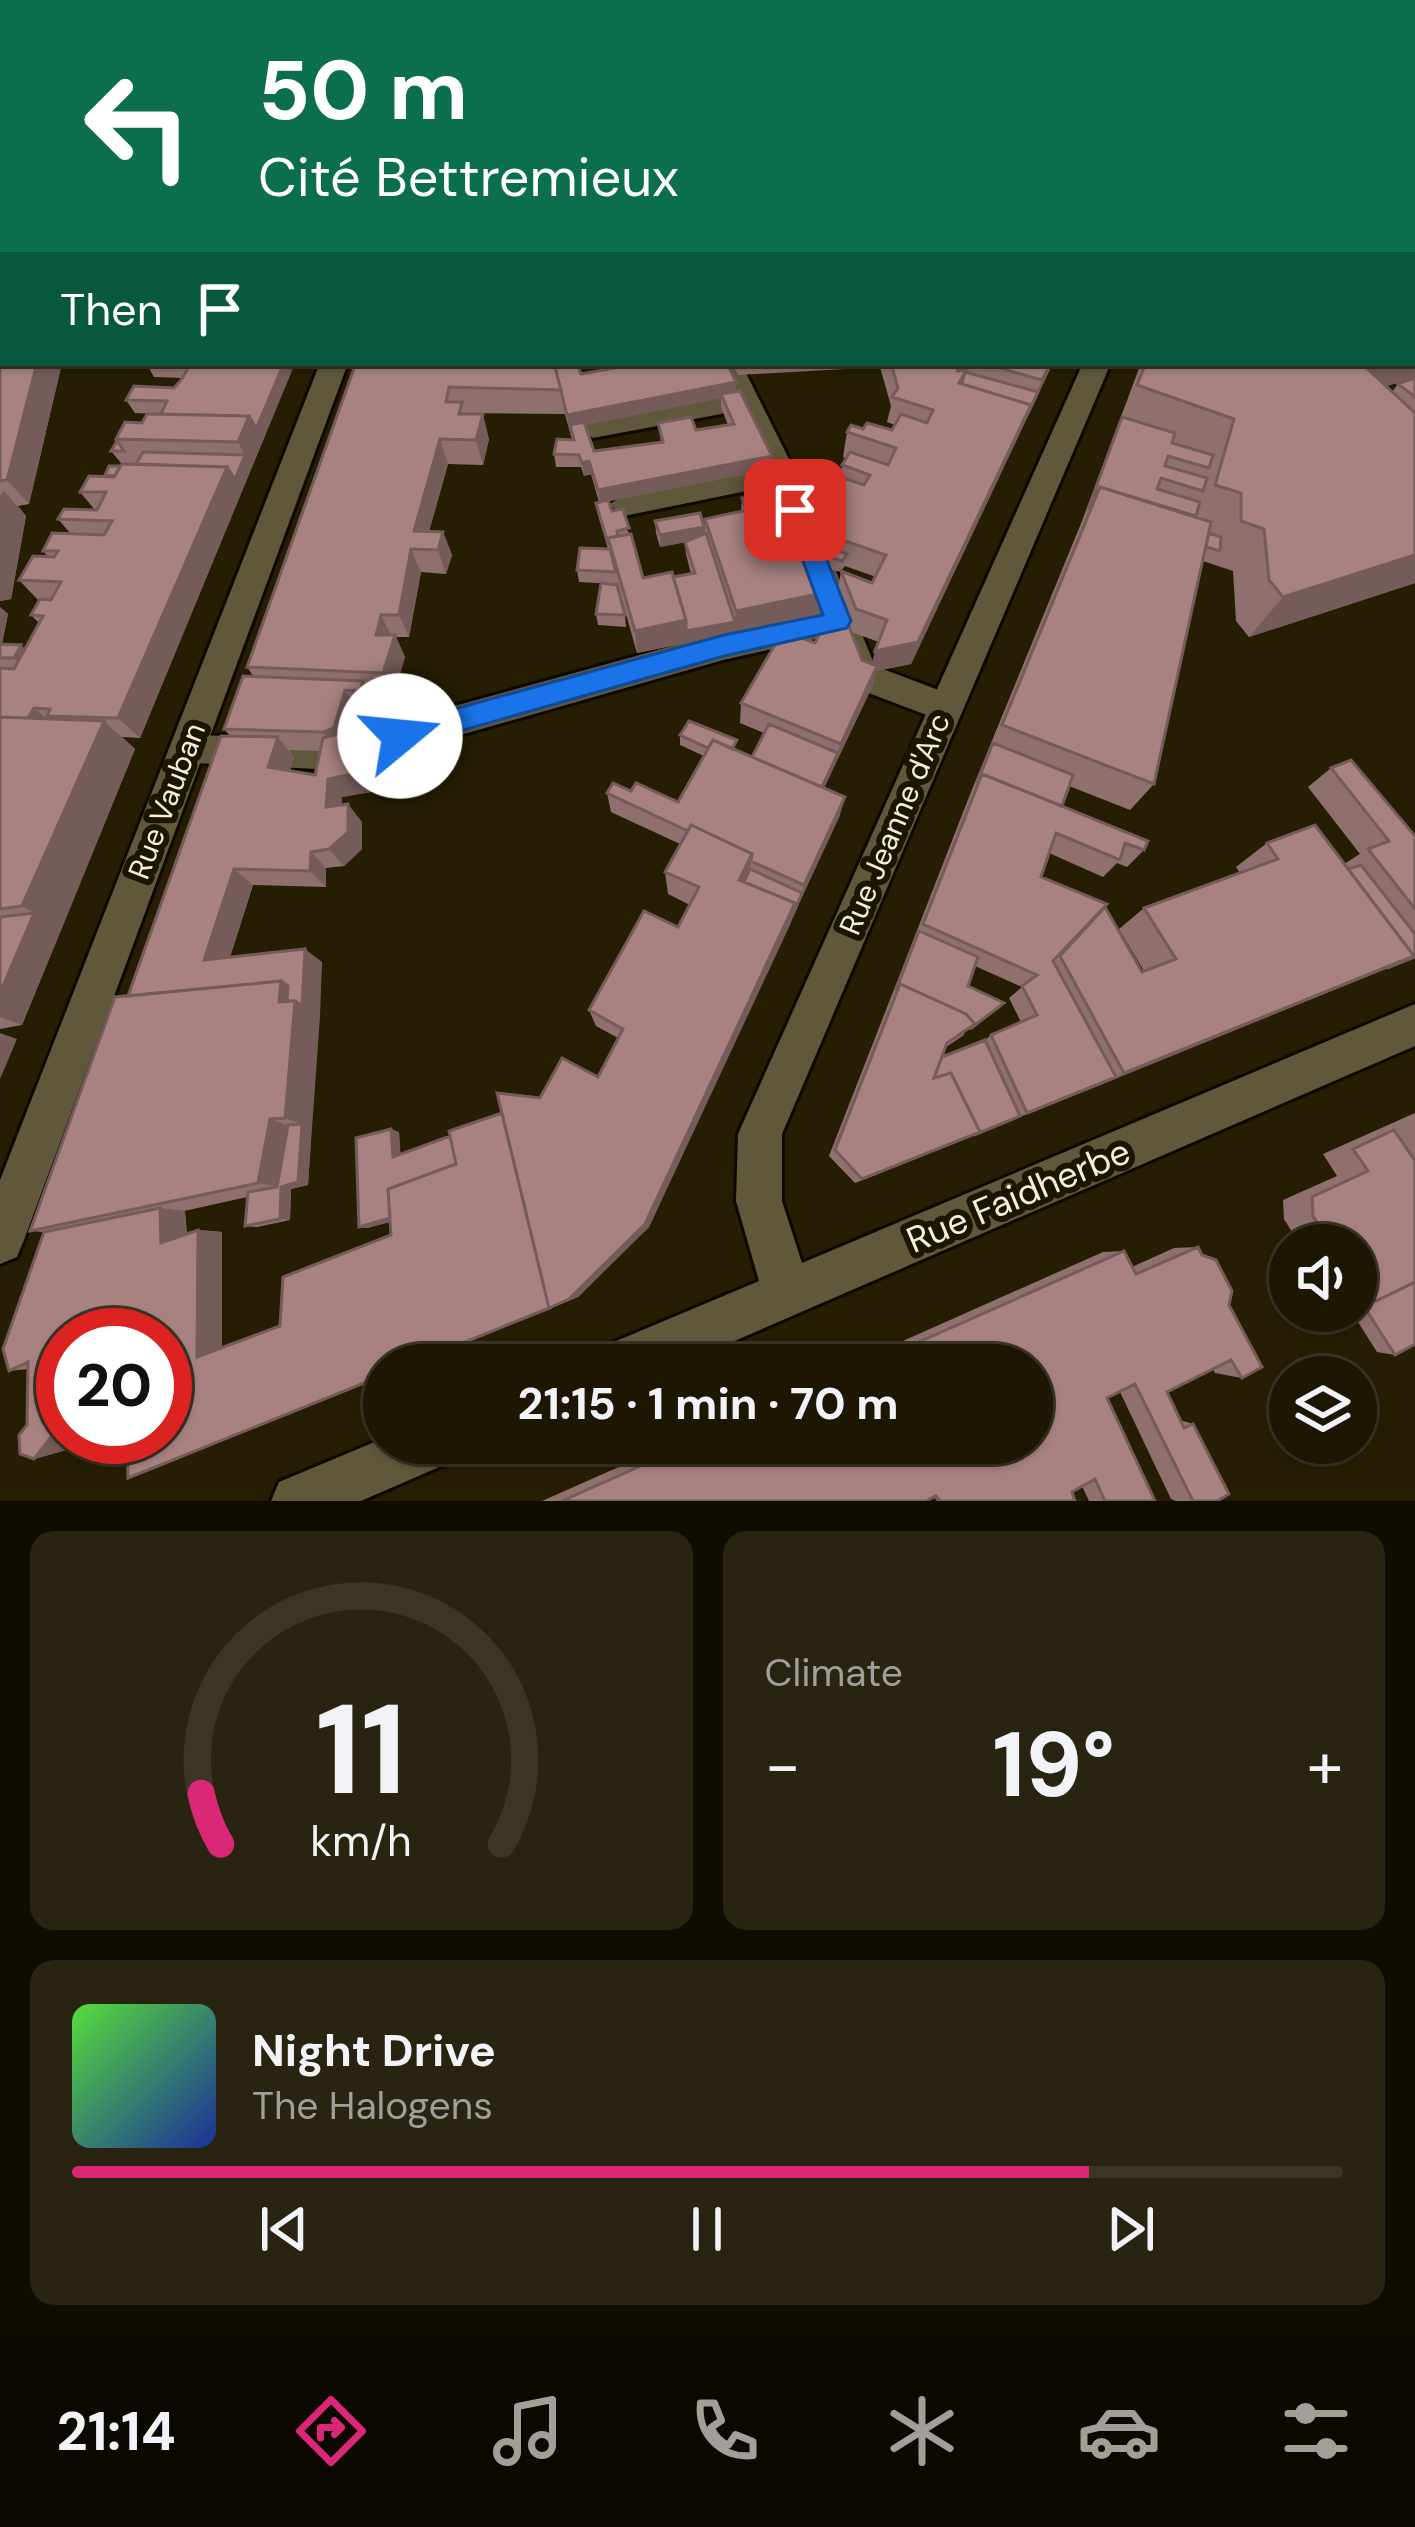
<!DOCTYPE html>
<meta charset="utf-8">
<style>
body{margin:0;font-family:"DM Sans",sans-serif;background:#292311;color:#f1f3f6;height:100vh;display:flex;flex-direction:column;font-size:45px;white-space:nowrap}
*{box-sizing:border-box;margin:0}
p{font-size:39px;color:#a09f99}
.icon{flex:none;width:66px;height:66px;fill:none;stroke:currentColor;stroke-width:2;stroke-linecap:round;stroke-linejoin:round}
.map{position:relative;height:1501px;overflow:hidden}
.details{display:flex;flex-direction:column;gap:30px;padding:30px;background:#0f0c01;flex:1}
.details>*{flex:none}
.guide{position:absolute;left:0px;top:0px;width:1416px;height:366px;box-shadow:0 3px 9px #0004,0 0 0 3px #3a3524;background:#0b6e4f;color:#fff;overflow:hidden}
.buttons{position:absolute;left:1269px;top:1224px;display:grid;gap:24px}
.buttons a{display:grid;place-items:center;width:108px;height:108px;border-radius:50%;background:#1c1602;box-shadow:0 3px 9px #0004,0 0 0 3px #3a3524;font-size:60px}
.speed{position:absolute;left:36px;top:1308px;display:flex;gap:24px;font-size:60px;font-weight:700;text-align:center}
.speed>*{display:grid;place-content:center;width:156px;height:156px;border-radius:50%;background:#1c1602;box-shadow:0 3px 9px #0004,0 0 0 3px #3a3524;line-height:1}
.speed .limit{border:18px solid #d22;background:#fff;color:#111}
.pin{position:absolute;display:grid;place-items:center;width:102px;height:102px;color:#fff;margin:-51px;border-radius:24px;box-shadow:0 6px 18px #0006}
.me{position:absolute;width:132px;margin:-66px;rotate:73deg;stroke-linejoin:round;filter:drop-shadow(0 0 9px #0008)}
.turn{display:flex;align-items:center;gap:42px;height:252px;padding:0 60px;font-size:54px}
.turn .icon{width:156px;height:156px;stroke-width:2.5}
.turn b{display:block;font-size:84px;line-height:102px}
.then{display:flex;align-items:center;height:114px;padding:0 60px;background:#0003;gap:24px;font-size:45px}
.big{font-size:90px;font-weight:700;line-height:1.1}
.details .card{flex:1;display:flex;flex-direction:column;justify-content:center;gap:18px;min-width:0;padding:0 42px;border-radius:24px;background:#292311}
.details .dial{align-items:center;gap:0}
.dial svg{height:312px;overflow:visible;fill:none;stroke:#3a3524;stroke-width:7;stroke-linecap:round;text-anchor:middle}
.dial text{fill:#f1f3f6;stroke:none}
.song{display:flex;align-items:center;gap:36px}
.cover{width:144px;height:144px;border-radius:18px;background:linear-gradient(135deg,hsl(110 70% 55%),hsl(230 70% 35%))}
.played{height:12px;border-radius:6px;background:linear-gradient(90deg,#db2777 80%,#3a3524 80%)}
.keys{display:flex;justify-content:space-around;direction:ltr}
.heat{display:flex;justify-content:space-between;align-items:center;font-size:66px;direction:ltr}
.details .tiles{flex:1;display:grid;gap:30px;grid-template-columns:1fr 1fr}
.card:last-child{grid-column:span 2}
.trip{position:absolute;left:363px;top:1344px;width:690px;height:120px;border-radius:60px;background:#1c1602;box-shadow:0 3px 9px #0004,0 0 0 3px #3a3524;font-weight:700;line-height:120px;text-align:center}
.menu{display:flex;height:192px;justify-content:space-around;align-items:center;background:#0b0901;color:#a09f99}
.menu .icon{width:84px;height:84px}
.menu .selected{color:#db2777}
.menu b{font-size:54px;color:#f1f3f6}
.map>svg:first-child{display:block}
</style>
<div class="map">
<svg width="1415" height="1501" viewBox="0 0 1415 1501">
<rect width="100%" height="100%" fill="#251e02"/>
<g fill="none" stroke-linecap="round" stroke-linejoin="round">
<defs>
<path id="lane" d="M713,363H741L796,473L875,666L957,697L963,707L957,717L945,722L850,686L829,636L723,660L338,770L173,762L168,751L173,740L186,735L338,738L723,632L820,612L771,486L624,516L609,505L624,494L763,466L737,411L593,438L579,428L593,418L728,394Z"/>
<path id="street" d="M511,0H532L534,3H513Z
M320,363H348L24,1240L17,1257L0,1264V1180Z
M1083,363H1111L782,1134V1201L802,1263L1415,1004V1046L679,1365H595L602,1347L759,1281L736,1201L738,1134Z
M384,1438V1443H461L453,1461L361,1501H271L279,1482Z"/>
<path id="secondary" d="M863,0H885L887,3H865Z"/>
</defs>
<use href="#lane" stroke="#0f0800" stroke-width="6"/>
<use href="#street" stroke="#0f0800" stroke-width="6"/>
<use href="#secondary" stroke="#0f0800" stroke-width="6"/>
<use href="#lane" fill="#60583b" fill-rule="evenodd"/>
<use href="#street" fill="#60583b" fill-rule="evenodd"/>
<use href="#secondary" fill="#60583b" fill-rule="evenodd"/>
</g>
<path fill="#90706e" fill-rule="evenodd" d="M558,0H714L716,3H635V0L626,3H562Z
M1413,93L1415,95V162H1413Z
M1413,167H1415V377L1386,386L1392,392L1398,384L1415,378V583L1249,637L1236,621L1233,571L1203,561L1154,784L1130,810L1069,786L1062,806L1144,850L1127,867L1117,863L1103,877L1049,853L1041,877L1097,915L1142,972L1144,971L1119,929L1144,908L1240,873L1236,867L1267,843L1344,864L1360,854L1308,787L1331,768L1415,836V957L855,1183L829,1156L971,792L1082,521L1141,363H1413ZM975,966L1022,987L1009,998L1021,1022L991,1035L985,1040L942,1057L946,1047L964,1035L968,986Z
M0,331L3,363H62L29,504L18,506L26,516L11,599L0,601Z
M146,363H295L140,738L122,737L135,749L22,1025L0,1029V607L8,614L2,644L25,649L39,623L31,615L39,601L19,580L48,557L43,551L70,533L58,519L95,510L80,492L106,477L136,464L121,463L111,451L117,441L116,439L161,414L135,413L126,400L174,388L183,378L154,377Z
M356,363L581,374L610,368L608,363H727L735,392L771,469L609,501L612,511L630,534L643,578L673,577L691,574L686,554L685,542L660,547L656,533L655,521L704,534L705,519L741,511L742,498L794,524L786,526L799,558L828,614L637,653L617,582V584L579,582L577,570L608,549L598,515L596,503L599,502L591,474L584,476L581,467H556L554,454L572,440L565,414L465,413L489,439L483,465L448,464L429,531L443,532L452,555L446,574L421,572L409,637H396L405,657L394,694L369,693L375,702L373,712L358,711L352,730L363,727L376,747L377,791L342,797V805L362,822V849L344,866L326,868V887L253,885L230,957L322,962L308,1185L291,1189L290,1220L257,1227L245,1226L247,1197L184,1211H185L187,1234L198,1230L222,1232V1348L280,1326L391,1235L390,1222L367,1228L359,1227L399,1132L400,1155L450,1136L540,1098L598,1077L618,1038L596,1026L589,1010L678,927L690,905L668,894L665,872L680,844L611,812L607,793L631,791L678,802L704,756L680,745V735L736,751L752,757L764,733L740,723L741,703L862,660L872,664L879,642L851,632L837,594L841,572L825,568L793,486L795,462L840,477L842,465L846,458L843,457L847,432L863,429L892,430L895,425L887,422L891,406L880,367L738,375L732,363H1053L911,664L876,671L872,687L824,788L840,815L649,1227L578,1297L411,1365H384L159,1467L128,1478L165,1437L63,1335L70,1449L34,1459L27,1425L28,1369L9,1371L44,1232L30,1231L128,996L230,736L224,729L254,677L247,667ZM721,398V407L728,425L696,430L658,423L661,442L594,451L585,425ZM845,566L876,577L872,583L841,571ZM289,750L320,751L315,775L290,771L294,757Z
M596,614L625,615L626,627L598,625Z
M1415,1113V1344L1395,1355L1377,1352L1351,1311H1356V1245H1300L1284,1219L1283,1200L1337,1176L1323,1154Z
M1198,1247L1229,1305L1242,1378L1215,1373L1213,1369L1167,1392L1180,1420L1193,1424L1217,1501H1176L1171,1499L1120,1392L1107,1398L1155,1501H1089L1082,1486L1072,1492L1075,1501H937L934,1497L926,1501H542L673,1443H1032V1365H849L1103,1252L1124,1251L1132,1267L1174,1248Z"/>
<path fill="#755b5a" d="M68,0H102L83,3H69Z
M391,0H489L476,3H392Z
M980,0H1130L1108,3H979Z
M0,110H3V151L0,152Z
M3,271V301L0,302V272Z
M1415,342V377L1326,406L1356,363H1413V343Z
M37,363H62L29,504L7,480Z
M284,363H295L140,738L118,718L227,467L245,455L238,442L249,416Z
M1051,363H1053L1021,430L1042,380Z
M736,382L735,396L721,394V398L569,428L567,415Z
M1031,405L1021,430L911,664L876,671L872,687L816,805L869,673L875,651Z
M483,414L489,439L483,465L476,440Z
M440,439L448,464L424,550L414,531Z
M772,456L771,469L600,503L598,490Z
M589,461L591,474L584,476L582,463Z
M4,491L26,516L11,599L0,601V496Z
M796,500L794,524L775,528L777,504Z
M704,527V539L660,547V535Z
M443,532L452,555L446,574L438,550Z
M411,549L421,572L409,637L399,615Z
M1415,555V583L1249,637L1283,597Z
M832,591L828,614L686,643V631L735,622L736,611Z
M0,607L8,614L0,652Z
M381,615L392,637L376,635Z
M686,620V643L637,653L635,631Z
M395,635L405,657L394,694L383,673Z
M21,645L33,656L26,670L14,658Z
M363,681L375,702L373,712L360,691Z
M345,690L358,711L348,748L338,752L323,732Z
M34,708L58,728L24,726Z
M104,721L135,749L62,928L22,906Z
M363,727L376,747L377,791L342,797L341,825L326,807L328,779Z
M278,737L294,757L285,786L268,767Z
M845,797L840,815L800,901L804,885Z
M348,804L362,822V849L344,866L329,849Z
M311,852L326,868V887L310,871Z
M752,854L749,877L738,894L739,880Z
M234,869L253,885L225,973L204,960Z
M802,893L790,925L649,1227L578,1297L408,1365L559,1303Z
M34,913L62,928L22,1025L0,1017V993Z
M305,949L322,962L320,1017L302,1006L320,1017L312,1128L285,1118L279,1002L281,981Z
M1414,956L1413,958L1098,1086L1124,1073Z
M0,1033L17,1039L0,1079Z
M1116,1077L1098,1086L855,1183L862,1179Z
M270,1119L298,1129L302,1124L312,1128L308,1185L291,1189L290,1220L280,1219L281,1187L258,1183Z
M391,1129L399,1132L401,1160L393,1157Z
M160,1208L185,1211L187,1244L161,1243Z
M397,1216L405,1218L367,1228L359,1227Z
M198,1230L222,1232V1353L197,1357Z
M384,1375L159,1467L128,1478Z
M63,1430V1437H79L70,1449L34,1459L54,1433Z"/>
<path fill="#a78280" stroke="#755b5a" stroke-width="3" d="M0,0H33V3H3V7L0,8Z
M108,0H123V3H108Z
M576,0H618L600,3H580Z
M643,0H714L716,2L647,3Z
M965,0H1010L1013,3H967Z
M1149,0H1253L1256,3H1151Z
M0,60H3V110H0Z
M1413,93L1415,95V123L1413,121Z
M1413,167H1415V206H1413Z
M3,219V271L0,272V220Z
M1413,300L1415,301V342L1413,343Z
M0,331H3V363H37L7,480L0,481Z
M146,363H284L256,429L249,416L161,414L167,401L126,400L134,386L174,388L182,379L189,366Z
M356,363H554L561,390L449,387L446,402H462L459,414H483L476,440L440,439L414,531L443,532L438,550L411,549L399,615H381L376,635H395L383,673L247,667Z
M554,363H577L581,374L614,368L612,363H727L736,382L567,415Z
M891,363H955L958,371L966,370L959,383L1031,405L918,642L875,651L887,620L856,609L841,571L872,583L886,555L825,534L795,462L864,485L870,475L842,465L850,452L888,465L896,448L847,432L851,425L863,429L867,423L892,430L901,414L927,423L933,410L892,397L898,388Z
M982,363H1051L1042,380Z
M1146,363H1361L1415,413V555L1283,597L1269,580L1264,529L1241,521V493L1215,485L1234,419L1137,385Z
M965,372L1038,392L1026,417L1031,405L962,384Z
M1415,378V397L1398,384Z
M740,391L772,456L598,490L589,461L582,463L579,455L554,454L557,439L574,440L570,425L584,422L594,451L663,442L658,423L691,417L696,430L734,424L721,394Z
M147,414L249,416L238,442L116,439L125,422L142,423Z
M1122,417L1175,433L1172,443L1213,455L1209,468L1168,456L1165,466L1207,478L1203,491L1161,478L1157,489L1200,502L1196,516L1100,487L1088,509Z
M117,441L124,451H111Z
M143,452L245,455L235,479L227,467L136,464Z
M122,464L227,467L118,718L47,716L50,709L34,708L28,718L0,717V668L14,669L43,616L31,615L40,599L51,600L61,582L19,580L33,556L54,557L58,551H43L52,533L104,535L112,521L58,519L64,509L97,510L106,492H80L89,476L114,477Z
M109,466H120L115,476L105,475Z
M1100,487L1211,522L1154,784L1002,725Z
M793,491L796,500L777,504L799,558L818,554L832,591L736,611L705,519L752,509L747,499Z
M761,495L762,496L747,499L746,510L742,498Z
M608,500L612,511L623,509L629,528L617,531L618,536L608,538L610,544H608L596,503Z
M700,513L704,527L660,535L655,521Z
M706,533L735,622L686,631V620L673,577L695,573L685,542Z
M1209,533L1221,537L1220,551L1206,547Z
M631,534L643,578L672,572L686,620L635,631L608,538Z
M824,546L847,554L842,561L827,556Z
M580,548L610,549L616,572L577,570Z
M601,583L617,585L625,615L596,614Z
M829,616L847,621L862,660L877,666L841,744L741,703L783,631L815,643Z
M0,644L21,645L14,658H0Z
M243,676L363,681L360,691L345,690L334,728L323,732L224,729Z
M0,717L104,721L22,906L0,909Z
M689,721L737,740L732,749L713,740L708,748L680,735Z
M769,724L838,753L822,787L752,757Z
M363,727L364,772L328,779L326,807L348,804V832L329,849L311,852L310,871L234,869L204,960L305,949L302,1006L295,1001H287L288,986L281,981L128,996L221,736L278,737L268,767L315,775L323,738Z
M713,740L845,797L804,885L751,861L752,854L691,825L688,831L607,793L613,783L631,791L636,783L678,802Z
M993,743L1073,775L1062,806L982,774L977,783Z
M1351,760L1415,836V909L1368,849L1389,841L1331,768Z
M982,774L1148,841L1144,850L1125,843L1120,860L1056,833L1041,877L1107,904L1053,961L1116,1077L1027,1113L991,1035L1037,1015L1022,986L1037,975L923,924Z
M691,825L752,854L739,880L795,903L645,1224L569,1299L549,1308L497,1093L540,1098L562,1058L598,1077L623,1029L589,1010L644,911L678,927L699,887L665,872Z
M1315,825L1414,956L1124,1073L1060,956L1105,907L1142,972L1176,959L1144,908L1278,859L1267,843Z
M1361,865L1415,934V957L1387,968L1414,956L1348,869Z
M750,869L802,893L792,917L795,903L744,882Z
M34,913L0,993V917Z
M919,931L978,957L968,986L1004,1003L970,1029L975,1024L966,1014L900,984L896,990Z
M281,981L279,1002L295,1001L285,1118L270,1119L258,1183L30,1231L115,997Z
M900,984L966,1014L975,1024L947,1043L934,1078L951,1073L980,1132L862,1179L835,1150Z
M985,1040L1020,1116L974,1135L980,1132L951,1073L934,1078L942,1057Z
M502,1113L549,1308L552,1307L408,1365H384V1375L128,1478L127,1437H165V1335H63V1430L54,1433L34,1459L20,1454L19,1435L27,1425L28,1362L9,1371L3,1349L44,1232L160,1208L161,1243L198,1230L197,1357L280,1326L283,1277L391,1235L388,1189L456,1164L449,1131Z
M302,1124L298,1182L281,1187L280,1219L245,1226L248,1192L277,1187L288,1125Z
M391,1129L393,1157L450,1136L456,1164L388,1189L390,1218L359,1227L356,1138Z
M1394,1130L1415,1161V1282L1376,1301L1356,1267V1245H1331L1313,1216L1312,1197L1368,1171L1353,1149Z
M1198,1247L1202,1255L1216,1260L1232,1291L1229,1305L1262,1367L1242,1378L1231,1360L1167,1392L1184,1428L1193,1424L1229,1494L1217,1501H1193L1135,1384L1107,1398L1155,1501H1105L1095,1479L1072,1492L1075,1501H940L936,1496L926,1501H562L692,1443H1032V1365H867L1124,1251L1136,1274Z
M1415,1282V1344L1395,1355L1360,1300L1376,1301Z"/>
<path fill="#1a73e8" stroke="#114b97" stroke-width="3" d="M795,501L807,510L851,621L847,628L724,656L400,748L390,744L386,736L400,724L724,635L823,615L784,510Z"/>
<g text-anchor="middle" stroke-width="12" stroke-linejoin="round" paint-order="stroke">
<g font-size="30" fill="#f3efde" stroke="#1c1500">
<text transform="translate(167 801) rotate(-69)" y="10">Rue Vauban</text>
<text transform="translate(895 824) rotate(-67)" y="10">Rue Jeanne d'Arc</text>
</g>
<g font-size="36" fill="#f3efde" stroke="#1c1500">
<text transform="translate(1018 1195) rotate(-23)" y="13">Rue Faidherbe</text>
</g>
</g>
</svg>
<div class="buttons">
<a><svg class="icon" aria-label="sound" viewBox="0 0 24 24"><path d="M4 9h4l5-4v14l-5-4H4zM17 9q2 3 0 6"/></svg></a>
<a><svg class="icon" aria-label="layers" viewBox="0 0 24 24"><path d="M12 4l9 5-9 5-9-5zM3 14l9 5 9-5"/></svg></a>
</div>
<div class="speed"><div class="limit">20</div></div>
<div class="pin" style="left:795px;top:510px;background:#d93025"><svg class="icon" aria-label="arrive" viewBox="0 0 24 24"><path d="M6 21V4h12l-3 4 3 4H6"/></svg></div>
<svg class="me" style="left:400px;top:736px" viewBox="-20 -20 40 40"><circle r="19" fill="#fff"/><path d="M0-13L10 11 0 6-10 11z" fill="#1a73e8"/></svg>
<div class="trip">21:15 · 1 min · 70 m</div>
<div class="guide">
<div class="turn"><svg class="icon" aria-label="left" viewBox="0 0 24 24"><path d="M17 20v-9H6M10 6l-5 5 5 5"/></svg><div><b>50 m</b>Cité Bettremieux</div></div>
<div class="then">Then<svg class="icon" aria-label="arrive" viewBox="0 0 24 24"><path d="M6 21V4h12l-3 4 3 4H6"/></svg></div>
</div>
</div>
<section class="details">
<div class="tiles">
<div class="card dial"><svg viewBox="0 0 100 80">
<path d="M14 69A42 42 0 1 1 86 69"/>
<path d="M14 69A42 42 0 0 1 9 56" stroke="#db2777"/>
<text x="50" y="56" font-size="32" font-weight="700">11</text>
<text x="50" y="72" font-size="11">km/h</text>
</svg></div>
<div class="card"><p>Climate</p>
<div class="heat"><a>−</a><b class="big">19°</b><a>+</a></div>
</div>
<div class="card">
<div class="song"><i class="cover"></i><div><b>Night Drive</b><p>The Halogens</p></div></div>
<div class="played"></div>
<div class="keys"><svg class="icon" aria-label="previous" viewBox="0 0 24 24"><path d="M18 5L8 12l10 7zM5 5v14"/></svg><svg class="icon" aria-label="pause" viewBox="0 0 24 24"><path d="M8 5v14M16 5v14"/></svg><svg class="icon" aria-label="next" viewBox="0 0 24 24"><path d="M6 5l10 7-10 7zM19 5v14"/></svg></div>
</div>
</div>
</section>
<nav class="menu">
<b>21:14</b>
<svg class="icon selected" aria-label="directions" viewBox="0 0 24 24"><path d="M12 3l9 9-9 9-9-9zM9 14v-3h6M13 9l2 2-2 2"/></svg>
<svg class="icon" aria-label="music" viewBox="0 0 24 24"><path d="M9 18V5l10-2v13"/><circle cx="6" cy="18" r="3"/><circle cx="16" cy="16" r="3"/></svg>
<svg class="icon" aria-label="phone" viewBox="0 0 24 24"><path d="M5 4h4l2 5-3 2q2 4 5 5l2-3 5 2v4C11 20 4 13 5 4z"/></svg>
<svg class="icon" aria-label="climate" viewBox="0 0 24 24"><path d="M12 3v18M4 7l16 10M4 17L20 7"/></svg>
<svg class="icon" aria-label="car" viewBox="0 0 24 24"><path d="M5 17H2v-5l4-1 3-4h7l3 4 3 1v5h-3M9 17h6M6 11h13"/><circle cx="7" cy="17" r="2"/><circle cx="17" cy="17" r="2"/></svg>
<svg class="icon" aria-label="filters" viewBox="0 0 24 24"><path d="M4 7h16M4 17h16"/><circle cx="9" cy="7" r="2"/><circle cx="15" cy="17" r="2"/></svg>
</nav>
